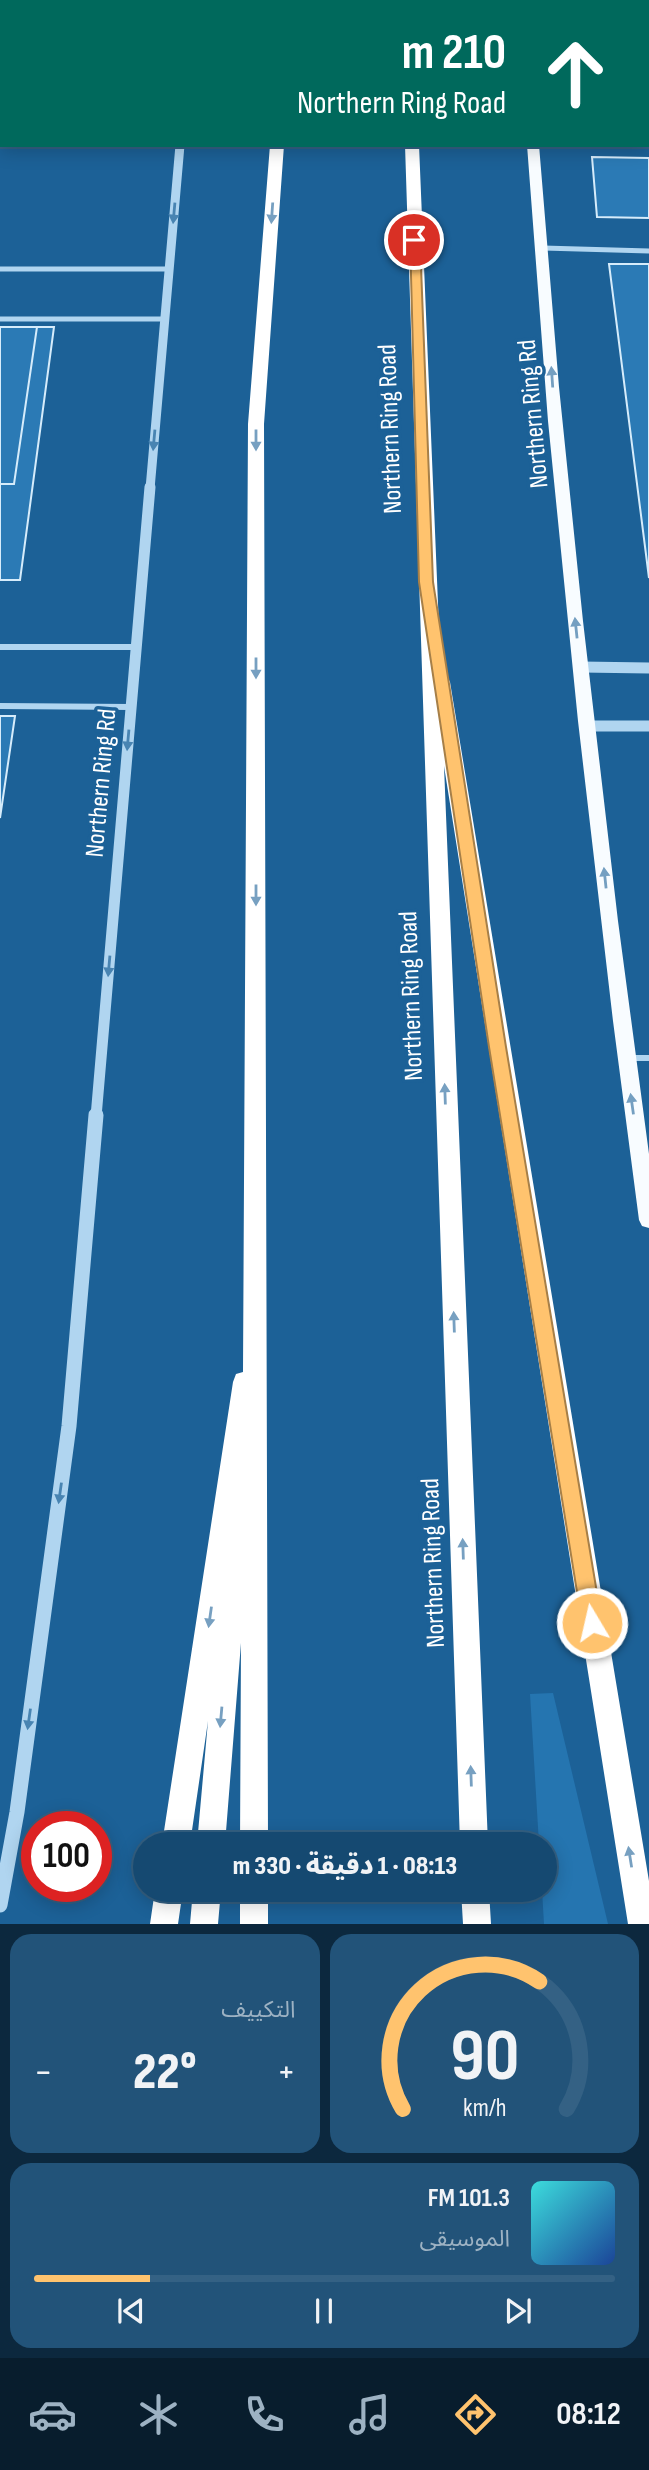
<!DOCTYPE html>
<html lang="ar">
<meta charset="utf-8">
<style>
body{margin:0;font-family:"Sofia Sans Condensed","Noto Sans Arabic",sans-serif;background:#225379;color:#f1f3f6;direction:rtl;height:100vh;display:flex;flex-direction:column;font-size:26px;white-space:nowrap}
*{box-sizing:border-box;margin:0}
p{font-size:23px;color:#9db2c3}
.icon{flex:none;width:38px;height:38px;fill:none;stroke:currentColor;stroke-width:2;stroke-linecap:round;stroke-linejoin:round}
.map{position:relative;height:1924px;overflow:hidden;direction:ltr}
.sheet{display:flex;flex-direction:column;gap:10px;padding:10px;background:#0c283e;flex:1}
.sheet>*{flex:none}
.hud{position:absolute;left:0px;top:0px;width:649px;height:147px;box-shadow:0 4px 18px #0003,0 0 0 2px #346184;direction:rtl;background:#00695c;color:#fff;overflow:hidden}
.speed{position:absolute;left:21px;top:1811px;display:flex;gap:14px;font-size:35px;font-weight:700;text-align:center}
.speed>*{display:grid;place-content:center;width:91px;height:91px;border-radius:50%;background:#154971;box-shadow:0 4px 18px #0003,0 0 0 2px #346184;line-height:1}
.speed .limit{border:10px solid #d22;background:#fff;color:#111}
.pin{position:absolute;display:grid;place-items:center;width:60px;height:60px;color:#fff;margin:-30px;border:4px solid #fff;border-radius:50%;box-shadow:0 2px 7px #0007}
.me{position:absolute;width:77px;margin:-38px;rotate:351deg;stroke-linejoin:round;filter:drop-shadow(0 0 5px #0008)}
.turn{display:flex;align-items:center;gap:24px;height:147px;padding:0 28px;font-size:32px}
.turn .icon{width:91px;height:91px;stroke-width:2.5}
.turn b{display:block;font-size:49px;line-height:60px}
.big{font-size:52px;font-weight:800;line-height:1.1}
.sheet .tile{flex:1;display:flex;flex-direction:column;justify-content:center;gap:10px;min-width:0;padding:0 24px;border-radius:21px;background:#225379}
.sheet .dial{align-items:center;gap:0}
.dial svg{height:182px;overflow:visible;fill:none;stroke:#346184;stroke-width:7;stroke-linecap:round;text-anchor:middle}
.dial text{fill:#f1f3f6;stroke:none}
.song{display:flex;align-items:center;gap:21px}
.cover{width:84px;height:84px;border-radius:10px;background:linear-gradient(135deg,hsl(180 70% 55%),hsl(220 70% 35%))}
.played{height:7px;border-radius:4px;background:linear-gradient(90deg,#ffc36e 20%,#346184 20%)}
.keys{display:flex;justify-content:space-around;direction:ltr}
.heat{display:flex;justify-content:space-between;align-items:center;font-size:38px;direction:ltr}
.sheet .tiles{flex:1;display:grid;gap:10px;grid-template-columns:1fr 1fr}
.tile:last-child{grid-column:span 2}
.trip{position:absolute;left:133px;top:1832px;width:424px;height:70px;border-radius:35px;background:#154971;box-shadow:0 4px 18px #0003,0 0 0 2px #346184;font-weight:800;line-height:70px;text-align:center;direction:rtl}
.menu{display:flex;height:112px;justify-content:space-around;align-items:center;background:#081d2d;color:#9db2c3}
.menu .icon{width:49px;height:49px}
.menu .active{color:#ffc36e}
.menu b{font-size:32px;color:#f1f3f6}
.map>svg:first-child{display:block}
</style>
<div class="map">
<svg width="649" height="1924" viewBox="0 0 649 1924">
<rect width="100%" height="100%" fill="#1c6197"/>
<path fill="#2575b0" d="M553,1693L608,1924H544L542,1890H544V1844H539L530,1694Z"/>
<path fill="#2b7ab5" stroke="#d6ecfb" stroke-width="2" d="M544,0H649V77L648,2Z
M648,103L649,148L588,147V145H648Z
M592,157L649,158V218L597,217Z
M609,264H649V578Z
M0,327H54L20,580H0Z
M0,327H37L14,484H0Z
M0,716H15L0,818Z"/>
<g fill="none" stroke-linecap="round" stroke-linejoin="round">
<path stroke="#b0d5f0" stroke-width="5" d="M543,248L649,251
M0,269H169
M0,319H165"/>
<path stroke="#b0d5f0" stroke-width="6" d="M0,647H136
M0,706L131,707
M630,1058H649"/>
<path stroke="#b0d5f0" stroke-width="9" d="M150,489L180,145"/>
<path stroke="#b0d5f0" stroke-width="11" d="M581,667L649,668
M588,726H649
M96,1117L150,487"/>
<path stroke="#b0d5f0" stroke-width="15" d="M0,1905L17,1812L69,1426L96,1115"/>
<path fill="#f8fcff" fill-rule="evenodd" d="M511,0H523V2H511Z
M527,145H539L559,387L583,621L618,921L649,1154V1228L642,1226L639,1220L613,1021L578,721L548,421Z"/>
<path fill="#fff" fill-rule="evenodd" d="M268,0H282V2H268Z
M402,0H416V2H402Z
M433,0H447L432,2Z
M270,145H284L264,424L268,1844H240L241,1643L225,1844H197L208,1721L190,1844H162L233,1382L236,1374L243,1372L248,424Z
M405,145H419L441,676L448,678L450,682L649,1881V1924H628L444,766L488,1844H460Z
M155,1890H183L178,1924H150Z
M193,1890H221L218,1924H190Z
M240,1890H268V1924H240Z
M461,1890H489L491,1924H463Z"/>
</g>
<defs><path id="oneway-solid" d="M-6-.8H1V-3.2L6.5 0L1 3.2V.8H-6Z" transform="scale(1.75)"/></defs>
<g fill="#4884b2">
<use href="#oneway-solid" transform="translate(174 213) rotate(95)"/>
<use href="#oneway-solid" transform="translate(154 440) rotate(95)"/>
<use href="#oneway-solid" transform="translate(128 740) rotate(95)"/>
<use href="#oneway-solid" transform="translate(109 966) rotate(95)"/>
<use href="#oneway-solid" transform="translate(60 1493) rotate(98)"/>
<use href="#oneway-solid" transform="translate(29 1719) rotate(98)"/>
</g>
<g fill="#77a0c1">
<use href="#oneway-solid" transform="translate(272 213) rotate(94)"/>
<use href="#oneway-solid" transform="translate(256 440) rotate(90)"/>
<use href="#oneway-solid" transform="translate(256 668) rotate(90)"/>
<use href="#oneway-solid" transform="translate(256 895) rotate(90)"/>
<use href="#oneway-solid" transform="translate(445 1094) rotate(-92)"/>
<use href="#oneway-solid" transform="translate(454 1322) rotate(-92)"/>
<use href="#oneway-solid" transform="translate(463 1549) rotate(-92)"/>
<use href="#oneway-solid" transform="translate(210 1617) rotate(98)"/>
<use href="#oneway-solid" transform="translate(221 1717) rotate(95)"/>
<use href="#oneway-solid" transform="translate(471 1776) rotate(-92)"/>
<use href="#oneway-solid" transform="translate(630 1857) rotate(-99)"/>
</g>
<g fill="#749fc1">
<use href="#oneway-solid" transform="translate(552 377) rotate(-94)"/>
<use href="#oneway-solid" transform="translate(576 628) rotate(-96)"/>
<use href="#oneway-solid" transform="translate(605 878) rotate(-96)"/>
<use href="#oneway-solid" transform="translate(632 1104) rotate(-98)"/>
</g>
<path fill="#ffc36e" stroke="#a67f48" stroke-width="2" d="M410,237L420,240L433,582L506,1047L602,1623L599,1629L592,1632L585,1629L582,1623L489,1047L419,582Z"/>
<g text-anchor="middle" stroke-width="7" stroke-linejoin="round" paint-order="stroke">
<g font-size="26" fill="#fff" stroke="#1c6197">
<text transform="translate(532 414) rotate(-95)" y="9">Northern Ring Rd</text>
<text transform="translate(389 429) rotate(-92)" y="9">Northern Ring Road</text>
<text transform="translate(100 783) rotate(-85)" y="9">Northern Ring Rd</text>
<text transform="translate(410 996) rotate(-92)" y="9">Northern Ring Road</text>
<text transform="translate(432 1563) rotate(-92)" y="9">Northern Ring Road</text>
</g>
</g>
</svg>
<div class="speed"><div class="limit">100</div></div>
<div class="pin" style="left:414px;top:240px;background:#d93025"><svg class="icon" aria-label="arrive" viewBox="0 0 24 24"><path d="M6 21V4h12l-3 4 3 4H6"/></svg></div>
<svg class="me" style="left:592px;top:1623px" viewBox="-20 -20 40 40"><circle r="17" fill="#ffc36e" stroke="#fff" stroke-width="3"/><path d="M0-11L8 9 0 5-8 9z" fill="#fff"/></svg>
<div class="trip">08:13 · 1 دقيقة · 330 m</div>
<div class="hud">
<div class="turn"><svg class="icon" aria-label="ahead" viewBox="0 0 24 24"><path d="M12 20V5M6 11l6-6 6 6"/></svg><div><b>210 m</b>Northern Ring Road</div></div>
</div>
</div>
<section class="sheet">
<div class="tiles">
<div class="tile dial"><svg viewBox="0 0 100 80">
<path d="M14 69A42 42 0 1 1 86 69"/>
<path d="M14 69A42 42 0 0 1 74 13" stroke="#ffc36e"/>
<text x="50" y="56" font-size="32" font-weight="700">90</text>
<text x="50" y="72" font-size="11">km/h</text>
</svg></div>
<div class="tile"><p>التكييف</p>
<div class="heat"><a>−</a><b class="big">22°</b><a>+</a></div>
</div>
<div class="tile">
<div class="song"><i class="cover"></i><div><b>101.3 FM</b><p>الموسيقى</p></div></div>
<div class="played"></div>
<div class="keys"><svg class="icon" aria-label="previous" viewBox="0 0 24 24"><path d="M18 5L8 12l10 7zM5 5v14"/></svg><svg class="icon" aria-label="pause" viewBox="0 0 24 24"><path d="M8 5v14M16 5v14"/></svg><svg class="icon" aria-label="next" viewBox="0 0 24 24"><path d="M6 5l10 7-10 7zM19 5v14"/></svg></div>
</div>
</div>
</section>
<nav class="menu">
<b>08:12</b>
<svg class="icon active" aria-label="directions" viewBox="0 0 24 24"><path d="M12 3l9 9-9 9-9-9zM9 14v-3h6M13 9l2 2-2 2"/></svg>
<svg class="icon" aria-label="music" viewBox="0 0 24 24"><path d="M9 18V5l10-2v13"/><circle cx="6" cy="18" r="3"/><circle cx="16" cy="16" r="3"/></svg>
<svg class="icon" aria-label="phone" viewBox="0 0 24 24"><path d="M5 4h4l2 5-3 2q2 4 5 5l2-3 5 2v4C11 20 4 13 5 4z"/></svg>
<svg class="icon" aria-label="climate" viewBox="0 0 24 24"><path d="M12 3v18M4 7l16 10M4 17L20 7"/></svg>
<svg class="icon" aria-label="car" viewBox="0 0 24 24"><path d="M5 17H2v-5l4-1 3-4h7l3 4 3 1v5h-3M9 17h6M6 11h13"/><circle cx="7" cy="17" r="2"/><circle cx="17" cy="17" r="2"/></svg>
</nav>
